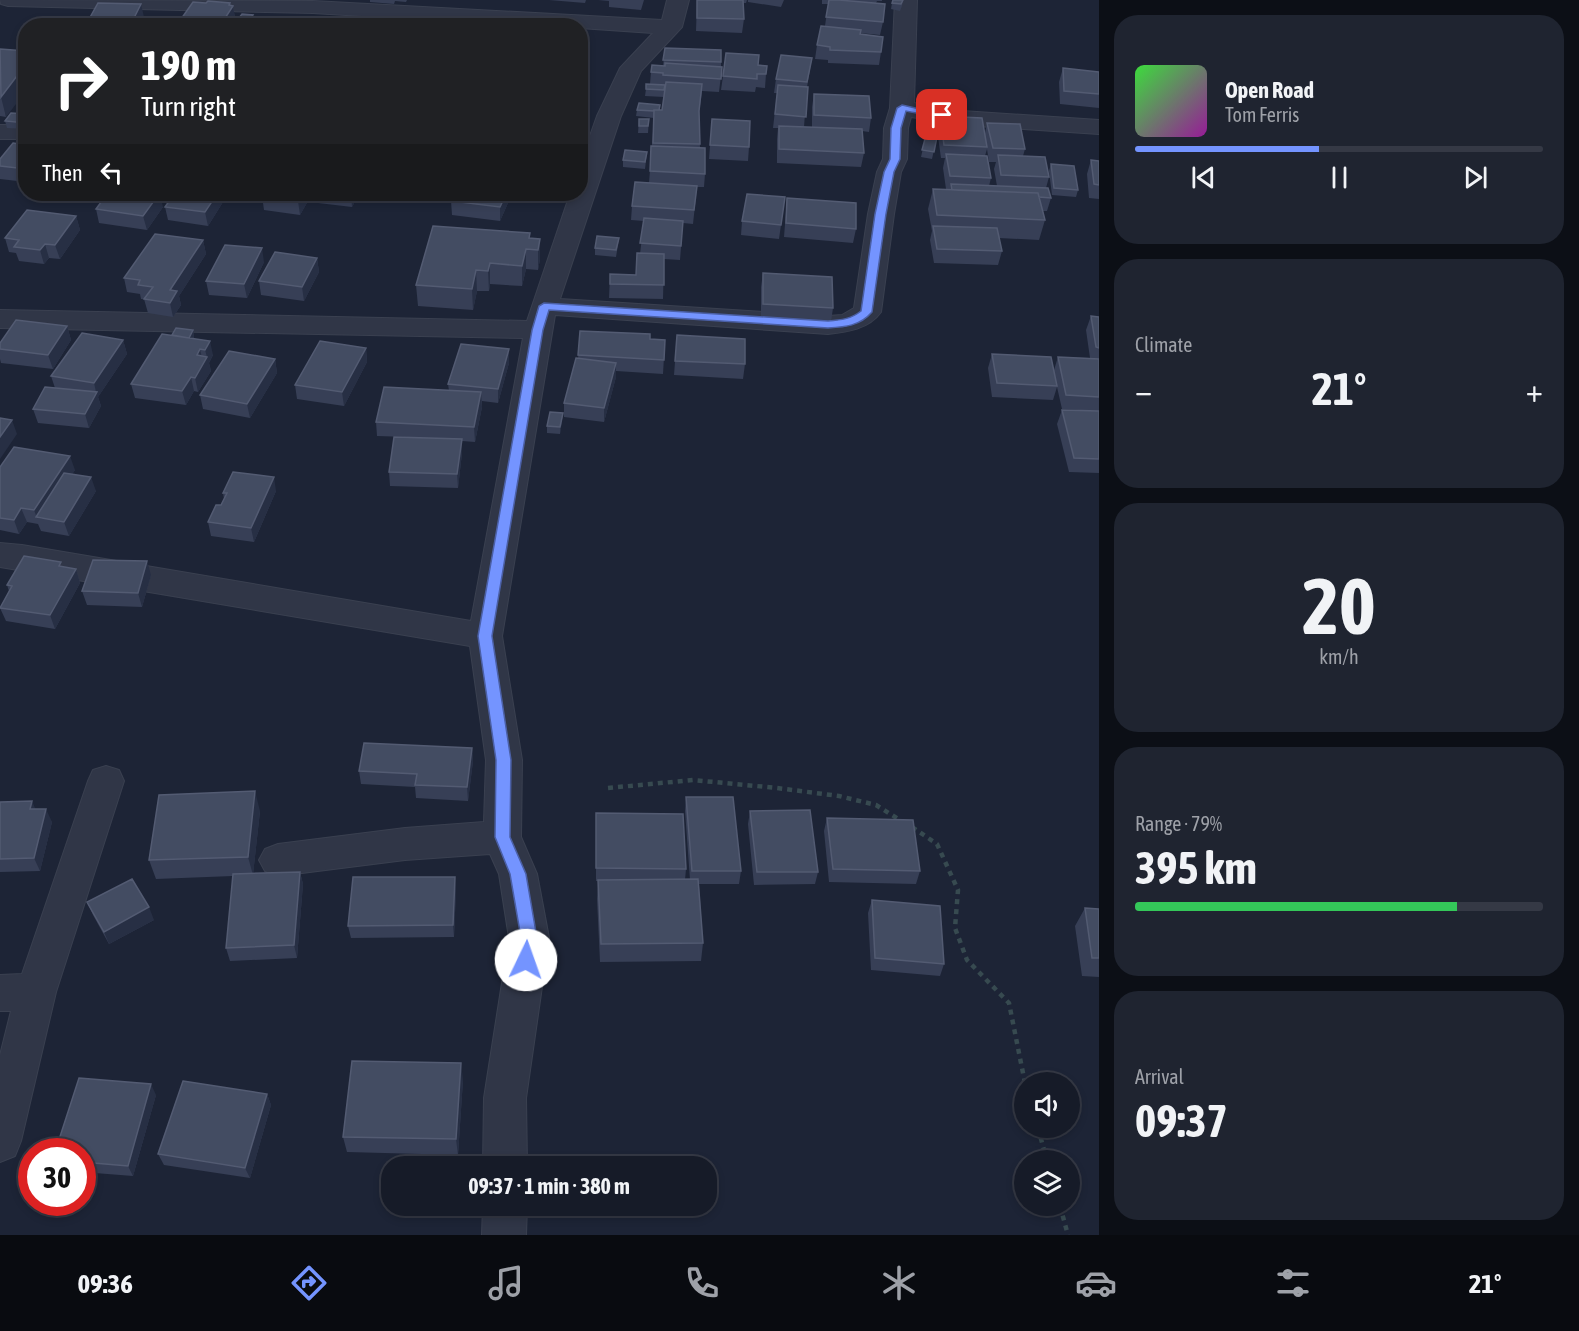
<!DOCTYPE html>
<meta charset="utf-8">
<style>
body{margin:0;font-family:"Asap Condensed",sans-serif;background:#1f2430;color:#f1f3f6;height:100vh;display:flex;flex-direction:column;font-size:22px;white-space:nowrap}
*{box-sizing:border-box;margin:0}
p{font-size:20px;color:#9ea1a8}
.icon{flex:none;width:33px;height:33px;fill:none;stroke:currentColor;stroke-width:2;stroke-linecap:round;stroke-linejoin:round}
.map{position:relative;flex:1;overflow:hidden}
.side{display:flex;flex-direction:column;gap:15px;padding:15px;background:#0c0f16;width:480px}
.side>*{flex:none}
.hud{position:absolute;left:18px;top:18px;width:570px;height:183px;border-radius:24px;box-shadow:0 3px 9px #0003,0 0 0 2px #353945;background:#202124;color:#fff;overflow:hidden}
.buttons{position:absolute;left:1014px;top:1072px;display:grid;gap:12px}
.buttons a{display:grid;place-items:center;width:66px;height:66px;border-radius:50%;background:#161b28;box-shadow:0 3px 9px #0003,0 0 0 2px #353945;font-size:30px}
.speed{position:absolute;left:18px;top:1138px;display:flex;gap:12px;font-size:30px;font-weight:700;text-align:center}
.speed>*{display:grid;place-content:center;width:78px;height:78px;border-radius:50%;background:#161b28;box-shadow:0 3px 9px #0003,0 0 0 2px #353945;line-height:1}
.speed .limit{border:9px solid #d22;background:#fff;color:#111}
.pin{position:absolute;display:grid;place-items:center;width:51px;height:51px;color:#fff;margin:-26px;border-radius:12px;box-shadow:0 3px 9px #0006}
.me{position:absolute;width:66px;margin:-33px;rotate:3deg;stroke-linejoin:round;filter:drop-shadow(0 0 4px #0008)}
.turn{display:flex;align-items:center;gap:21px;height:126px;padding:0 24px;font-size:27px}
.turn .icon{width:78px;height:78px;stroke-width:2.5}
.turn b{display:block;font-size:42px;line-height:51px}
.then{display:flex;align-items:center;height:57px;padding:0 24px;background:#0003;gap:12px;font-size:22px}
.big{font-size:45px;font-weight:700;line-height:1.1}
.side .card{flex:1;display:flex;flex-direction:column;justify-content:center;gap:9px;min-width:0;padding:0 21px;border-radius:24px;background:#1f2430}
.side .dial{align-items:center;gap:0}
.dial b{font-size:78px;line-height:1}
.song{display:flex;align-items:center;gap:18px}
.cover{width:72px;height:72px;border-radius:9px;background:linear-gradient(135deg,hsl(120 70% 55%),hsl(300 70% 35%))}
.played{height:6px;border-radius:3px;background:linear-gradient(90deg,#7494ff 45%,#353945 45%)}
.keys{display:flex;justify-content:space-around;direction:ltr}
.heat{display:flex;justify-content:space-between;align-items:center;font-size:33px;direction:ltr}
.charge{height:9px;border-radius:4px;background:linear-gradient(90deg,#34c759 79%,#353945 0)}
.trip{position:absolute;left:381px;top:1156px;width:336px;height:60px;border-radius:24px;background:#161b28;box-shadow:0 3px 9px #0003,0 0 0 2px #353945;font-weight:700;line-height:60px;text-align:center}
.dock{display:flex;height:96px;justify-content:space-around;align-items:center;background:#090b10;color:#9ea1a8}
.dock .icon{width:42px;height:42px}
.dock .selected{color:#7494ff}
.dock b{font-size:27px;color:#f1f3f6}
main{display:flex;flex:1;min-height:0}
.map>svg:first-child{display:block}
</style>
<main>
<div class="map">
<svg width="1099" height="1235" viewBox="0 0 1099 1235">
<rect width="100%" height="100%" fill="#1d2436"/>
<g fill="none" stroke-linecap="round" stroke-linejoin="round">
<defs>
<path id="street" d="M0,0L313,1L662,20L667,0H689L682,27L641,71L621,116L560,299L828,316L842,315L854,308L868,214L877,172L883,159L884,128L890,108L895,0H917L914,103L962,111L1099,120V134L962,125L911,117L908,128L907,159L901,172L894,214L881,312C869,329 847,332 828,334L555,315L502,636L522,760L521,837L537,874L549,938L526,1098L527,1167H483L484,1098L509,938L499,874L490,854L405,860L278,876L265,871L259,860L265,849L278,844L405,828L484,822L486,760L470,646L0,567V543L22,545L471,621L523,338L0,328V310L527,321L570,194H580V164L597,116L620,68L653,33L580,28V26H528L313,13L8,6L1,4Z
M0,125H26V139H0Z
M106,766L119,770L124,781L56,992L21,1141L15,1156L0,1162V1055L11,1011H0V975L22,974L88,781L93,770Z
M483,1206H527L526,1235H482Z"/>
</defs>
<use href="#street" stroke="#3a4050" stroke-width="2"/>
<path stroke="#374a50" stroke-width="4.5" stroke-dasharray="5 5" stroke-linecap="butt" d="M608,788L693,780L777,788L839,796L876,805L903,822
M912,827L937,844L958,890L955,928L967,960L1009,1003L1025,1083
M1038,1128L1047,1161
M1060,1206L1068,1235"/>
<use href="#street" fill="#303647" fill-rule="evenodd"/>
</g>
<path fill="#373f56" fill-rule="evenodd" d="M370,0H407L406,2L395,1L394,4L370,2Z
M549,0H586L585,3Z
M598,0H644L641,10L609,7V1Z
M697,0H747L746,3H743L744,19L742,33L696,31Z
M748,0H784L781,7L748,2Z
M822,0H882V1H877L876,3L883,22L880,35L860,33V34L881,52L879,65L828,63V60L815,59L817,45L825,26L828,4H822Z
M903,0L902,6L900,11L891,9L892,3Z
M206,3H230L231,5L233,6L235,18H253L278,26H180L179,22Z
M144,17L140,26H89L88,21Z
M665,48L721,50V66L722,67L719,92L702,91L699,114L700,148L705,174L704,187H697L693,224L683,223L680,260L664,259L663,299L609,298L610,274L636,275L640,254L644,221L631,220L632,206L649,183L654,118L636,116L637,110L660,105V110H662L664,97L645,96L646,89L650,84L651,72L663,66Z
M0,49L6,117L0,116Z
M812,58L807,87L804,127H812V107L814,94L871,118L869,132L862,131L864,153L861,167L777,163V139L778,128H773L777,93H774L776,79Z
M758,65L766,74L765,88L756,87L755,92L721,90L723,76Z
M1063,68L1099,72V108L1060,104L1059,82Z
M26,94V129L7,128L5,121L22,114L19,103Z
M940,116L985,133L987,123L1025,149L1023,156L1049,177L1046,188L1051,198L1047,211H1043L1045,220L1039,240L999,238L1002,251L998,265L934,263L930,240L932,231L928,209L933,189H946L943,168L945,158H941L937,130ZM987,149L989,162H996L994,169L997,186H989L991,178L985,156Z
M639,119H649L648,133H638Z
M712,119L749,147L748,161L709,159Z
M926,135L937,137L932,159L921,157Z
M26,145V182L0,179V159Z
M647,152L645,169L623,167V160Z
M1091,160L1099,161V199L1089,198L1087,174Z
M1051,164L1078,190L1076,197L1052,195L1049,171Z
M228,194L208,226L168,220L165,207Z
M312,194L300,215L264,210L262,196Z
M316,194H359L352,207L318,203Z
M378,194H399L395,200L379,198Z
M455,194H512L500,221L452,215L451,201Z
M785,197L779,239L741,235L742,221Z
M787,198L856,229L853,243L784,237Z
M163,207L147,230L99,223L96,209Z
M76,216L80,230L60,259L49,258L44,264L19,261L16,253L9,252L5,238Z
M530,238L540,239V259L538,270L526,269L522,286L490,284L489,291H477L473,310L418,306L416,285Z
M619,238L618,245L616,257L595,255V248Z
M203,240L206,254L179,296L181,305L173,317L148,313L144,299H141L140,294L127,292L124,278Z
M317,258L319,272L304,301L261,295L259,281Z
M264,262L247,298L209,295L206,281Z
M763,273L833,308L831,322L761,318V287Z
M1091,316L1099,317V411L1062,409L1057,387L1053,400L992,397L988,368L992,354L1054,370L1058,357L1090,358L1086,330Z
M67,326L71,340L53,369L1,363L0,359V343Z
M193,330L194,337V338L213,355L209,363L211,371L198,392L194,391L186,405L135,398L131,384L172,335Z
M580,331L650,339L665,340L663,374L616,371V377L604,422L564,417V403L578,359Z
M677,335L745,364L743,379L674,375Z
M123,340L127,354L98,397L101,406L89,428L38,423L33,409L55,388L51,376Z
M366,348L367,362L344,406L297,399L295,385Z
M275,359L277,373L250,418L203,409L200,395Z
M509,363L498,403L482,401V407L475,442L462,441V453L458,488L390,486L389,472L408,437L377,436L376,422L449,391L448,384Z
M1062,410L1099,411V473L1069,472L1057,424Z
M563,413L560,434L547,433V426Z
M0,467L75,470L72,474L96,491L69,536L41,531L38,524L27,522L19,534L0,530Z
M276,491L254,542L211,536L208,522L221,505L224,499L223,493Z
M63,567L76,569L80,583L55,629L6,621L0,608L9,591L7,585Z
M151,575L142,607L87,605L82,591Z
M472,748L473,761L468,801L416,798L415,787L361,784L359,771Z
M686,797L741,871L739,884H699L703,943L701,961L600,962L597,899L598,881H596V813L686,869L685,880H690L685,811Z
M0,802L36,809L52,822L40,871L0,872Z
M260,811L253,874L300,872L303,884L297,958L230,961L226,948L233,876L156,879L149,860Z
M750,811L818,872L815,884L754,885L748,824Z
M827,818L920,871L916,884L829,882L824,831Z
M456,889L454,937L351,938L348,926Z
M872,900L944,964L940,976L871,970L868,913Z
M87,902L154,920L109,944L93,915Z
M1085,908L1099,909V977L1082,976L1075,926Z
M463,1080L458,1155L347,1152L343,1137Z
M267,1094L271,1105L250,1178L164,1165L158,1154Z
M156,1095L133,1176L82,1172V1152Z"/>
<path fill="#272f44" d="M230,3L231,9L233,6L235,19L231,26H220Z
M141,4L144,17L140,26H133L132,22Z
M26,64V91L6,117L1,97Z
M160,194L163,207L147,230L143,216Z
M217,194H228L208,226L205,212Z
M302,194H312L300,215L298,201Z
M351,194H359L352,207Z
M395,194H399L395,200Z
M506,194H512L500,221V207Z
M76,216L80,230L60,259L55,245Z
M540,239V259L538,270V250Z
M203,240L206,254L179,296L181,305L173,317L170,303V290Z
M45,244L49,258L44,264L40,250Z
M262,248L264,262L247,298L244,284Z
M526,249V269L522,286V266Z
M317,258L319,272L304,301L302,287Z
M490,263V284L489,291L488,271Z
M476,270L477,291L473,310L472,289Z
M67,326L71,340L53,369L48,355Z
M193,330L194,337L189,348L187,341Z
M123,340L127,354L98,397L101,406L89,428L85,414L96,392L94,383Z
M210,341L213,355L209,363L211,371L198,392L195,378L197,355L200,349L203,363L207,357L205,350Z
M366,348L367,362L344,406L342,392Z
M509,349V363L498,403V389Z
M275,359L277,373L250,418L247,404Z
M616,363V377L604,422V408Z
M191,377L194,391L186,405L182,391Z
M481,392L482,407L475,442L474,427Z
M563,413L560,434V427Z
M12,420L17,434L0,459V437Z
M462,439V453L458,488L457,474Z
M70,456L75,470L43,519L37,518L34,510Z
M91,477L96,491L69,536L64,522Z
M274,477L276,491L254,542L251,528Z
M21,508L27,522L19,534L14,520Z
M147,561L151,575L142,607L138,593Z
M76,569L80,583L55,629L50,615Z
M472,748L473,761L468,801L467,787Z
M255,791L260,811L253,875L248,857Z
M32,801L38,815L30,809Z
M46,809L52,822L40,871L34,858Z
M300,872L303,884L297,958L294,945Z
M455,877L456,889L454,937L453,925Z
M149,907L154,920L109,944L104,932Z
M461,1063L463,1080L458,1155L456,1139Z
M151,1084L156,1095L133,1176L128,1166Z
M267,1094L271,1105L250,1178L245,1168Z"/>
<path fill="#434c62" stroke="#535b72" stroke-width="1.5" d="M697,0H743L744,19L697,18Z
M829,0H839L885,4L883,22L826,17Z
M893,0H903L901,4L892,3Z
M208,1L230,3L229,5L233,6L220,26L179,22L193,2L206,3Z
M98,3L141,4L132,22L88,21Z
M242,14L253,15L251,18L277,20L275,26H228L233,18H239Z
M476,20L518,25L473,26Z
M418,22L446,25V26H405L406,24L416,25Z
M526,22L551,25L524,26Z
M821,26L861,30L860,34L883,37L881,52L830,50V47L817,45Z
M665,48L721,50V62L663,60Z
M0,49L26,51V64L1,97Z
M726,53L759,55L758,65L767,66L766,74H757V79L723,76Z
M781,55L812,58L807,82L776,79Z
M665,63L722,67L721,79L663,75V73L651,72L652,65L665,66Z
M1063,68L1099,72V94L1064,91Z
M666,82L702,84L699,111L700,144L653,143L654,110H662Z
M646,84L665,85L664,90L646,89Z
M778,85L808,87L806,117L775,114Z
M26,94V103H19Z
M814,94L869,96L871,118L814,115Z
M639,103L660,105L659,110H654V111L637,110Z
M11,113L26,114V123L5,121Z
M940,116L982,118L987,147L944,145Z
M639,119H649L648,126H639Z
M712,119L750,121L749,147L710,145Z
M987,123L1020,124L1025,149L993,148Z
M779,126L862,129L864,153L779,149Z
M926,135L937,137L934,152L922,150Z
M13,143L26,145V169L0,166V159Z
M651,146L705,148V174L650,171Z
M625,150L647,152L645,162L623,160Z
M946,154L987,156L991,178L950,176Z
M998,155L1045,157L1049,177L1001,175Z
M1091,160L1099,161V185L1094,184Z
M1051,164L1074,166L1078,190L1054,188Z
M635,182L697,186L694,210L632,206Z
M951,184L1048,188L1051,198L1039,197L1038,193L952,190Z
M933,189L1038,193L1045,220L937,215Z
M107,194H159L143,216L96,209Z
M174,194H217L205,212L165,207Z
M264,194H302L298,201L262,196Z
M455,194H506L500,207L451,201Z
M747,194L785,197L781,225L742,221Z
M787,198L856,203V229L786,223Z
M27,210L76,216L55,245L45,244L40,250L14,247L19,240L5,238Z
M644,218L683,221L681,246L640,243Z
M433,226L530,233L529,238L540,239L538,250L526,249L522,266L490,263L488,271L476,270L472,289L416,285Z
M933,226L997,228L1002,251L937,249Z
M155,234L203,240L170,290L177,291L170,303L144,299L153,287L138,285L140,280L124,278Z
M597,236L619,238L616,250L595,248Z
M225,245L262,248L244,284L206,281Z
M275,252L317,258L302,287L259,281Z
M637,253L664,254V285L610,284V274L636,275Z
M763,273L832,277L833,308L763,304Z
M1091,316L1099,317V348L1096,347Z
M16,320L67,326L48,355L0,349V343Z
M176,328L193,330L189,338L172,335Z
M580,331L650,334V339L665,340L664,360L578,355Z
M82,333L123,340L94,383L51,376Z
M162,334L210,341L205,350L200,349L197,355L207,357L195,378L191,377L182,391L131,384Z
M677,335L745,339V364L675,361Z
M320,341L366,348L342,392L295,385Z
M461,344L509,349L498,389L448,384Z
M229,351L275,359L247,404L200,395Z
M992,354L1051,357L1057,386L997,383Z
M1058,357L1099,359V397L1066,395Z
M576,358L616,363L604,408L564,403Z
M45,387L97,392L85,414L33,409Z
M384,387L481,392L474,427L376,422Z
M1062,410L1099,411V459L1074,458Z
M550,412L563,413L560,427L547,426Z
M0,418L12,420L0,437Z
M394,437L462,439L457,474L389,472Z
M14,447L70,456L34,510L21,508L14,520L0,518V467Z
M233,472L274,477L251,528L208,522L216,505H221L227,493H223Z
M64,473L91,477L64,522L36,517Z
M24,556L61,562L59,566L76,569L50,615L0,608L12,586L7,585Z
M93,560L147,561L138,593L82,591Z
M364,743L472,748L467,787L415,785L417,774L359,771Z
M255,791L248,857L149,860L159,795Z
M686,797H733L741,871H692Z
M32,801L30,809H46L34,858L0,859V802Z
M810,810L818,872H757L750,811Z
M596,813L683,814L686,869L596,868Z
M827,818L913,820L920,871L833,869Z
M300,872L294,945L226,948L233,874Z
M353,877H455L453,925L348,926Z
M132,879L149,907L104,932L87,902Z
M698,879L703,943L601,944L598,880Z
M872,900L940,906L944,964L875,958Z
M1085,908L1099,909V958H1092Z
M352,1061L461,1063L456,1139L343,1137Z
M79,1078L151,1084L128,1166L82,1162V1152H55Z
M183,1081L267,1094L245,1168L158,1154Z"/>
<path fill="#7494ff" stroke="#4b60a6" stroke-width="1.5" d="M902,105L947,115L942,118L906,111L901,128L900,159L894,172L886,214L872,312C860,326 845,327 828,328L549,310L543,330L492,636L511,760L510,837L526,874L537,938L532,966L526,968L520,966L518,960L521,938L510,874L495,837L496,760L478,636L532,330L539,306L544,303L828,321C841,320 851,319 861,311L875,214L884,172L890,159L891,128L897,108Z"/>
</svg>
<div class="buttons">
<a><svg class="icon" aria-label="sound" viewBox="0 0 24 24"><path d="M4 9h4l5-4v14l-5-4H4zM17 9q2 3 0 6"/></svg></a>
<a><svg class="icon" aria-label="layers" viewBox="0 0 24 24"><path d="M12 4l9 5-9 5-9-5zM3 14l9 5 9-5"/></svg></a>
</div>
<div class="speed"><div class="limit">30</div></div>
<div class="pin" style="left:942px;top:115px;background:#d93025"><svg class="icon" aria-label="arrive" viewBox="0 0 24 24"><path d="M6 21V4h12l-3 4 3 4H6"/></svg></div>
<svg class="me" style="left:526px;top:960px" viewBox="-20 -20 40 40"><circle r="19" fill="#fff"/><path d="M0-13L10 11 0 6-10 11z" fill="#7494ff"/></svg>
<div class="trip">09:37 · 1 min · 380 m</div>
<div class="hud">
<div class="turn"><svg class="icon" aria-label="right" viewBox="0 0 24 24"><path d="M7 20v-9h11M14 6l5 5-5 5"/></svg><div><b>190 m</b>Turn right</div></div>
<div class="then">Then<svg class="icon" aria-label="left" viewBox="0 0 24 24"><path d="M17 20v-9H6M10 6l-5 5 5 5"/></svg></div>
</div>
</div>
<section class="side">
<div class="card">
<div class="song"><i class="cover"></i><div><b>Open Road</b><p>Tom Ferris</p></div></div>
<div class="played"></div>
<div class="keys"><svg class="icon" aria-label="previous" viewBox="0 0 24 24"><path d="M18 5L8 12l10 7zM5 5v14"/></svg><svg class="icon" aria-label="pause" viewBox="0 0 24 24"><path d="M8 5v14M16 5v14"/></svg><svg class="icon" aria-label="next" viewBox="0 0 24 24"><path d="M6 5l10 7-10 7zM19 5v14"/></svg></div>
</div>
<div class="card"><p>Climate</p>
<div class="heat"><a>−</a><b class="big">21°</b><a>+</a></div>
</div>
<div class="card dial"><b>20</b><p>km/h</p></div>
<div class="card"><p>Range · 79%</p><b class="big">395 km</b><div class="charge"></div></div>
<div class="card"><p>Arrival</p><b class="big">09:37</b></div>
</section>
</main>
<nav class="dock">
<b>09:36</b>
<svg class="icon selected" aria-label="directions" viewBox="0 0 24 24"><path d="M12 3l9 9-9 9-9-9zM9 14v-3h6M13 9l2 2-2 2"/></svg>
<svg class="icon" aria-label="music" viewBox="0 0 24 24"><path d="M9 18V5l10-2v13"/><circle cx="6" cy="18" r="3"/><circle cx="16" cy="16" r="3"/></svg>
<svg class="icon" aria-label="phone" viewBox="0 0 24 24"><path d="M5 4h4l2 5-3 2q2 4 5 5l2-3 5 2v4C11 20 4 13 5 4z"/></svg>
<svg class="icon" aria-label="climate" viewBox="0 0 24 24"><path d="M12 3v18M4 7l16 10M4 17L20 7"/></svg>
<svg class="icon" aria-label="car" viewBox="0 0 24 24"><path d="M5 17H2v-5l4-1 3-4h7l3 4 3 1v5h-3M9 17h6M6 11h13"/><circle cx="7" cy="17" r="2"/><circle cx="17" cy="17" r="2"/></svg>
<svg class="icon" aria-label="filters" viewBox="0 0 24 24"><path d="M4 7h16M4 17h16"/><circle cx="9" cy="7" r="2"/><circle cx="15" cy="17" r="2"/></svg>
<b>21°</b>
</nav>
